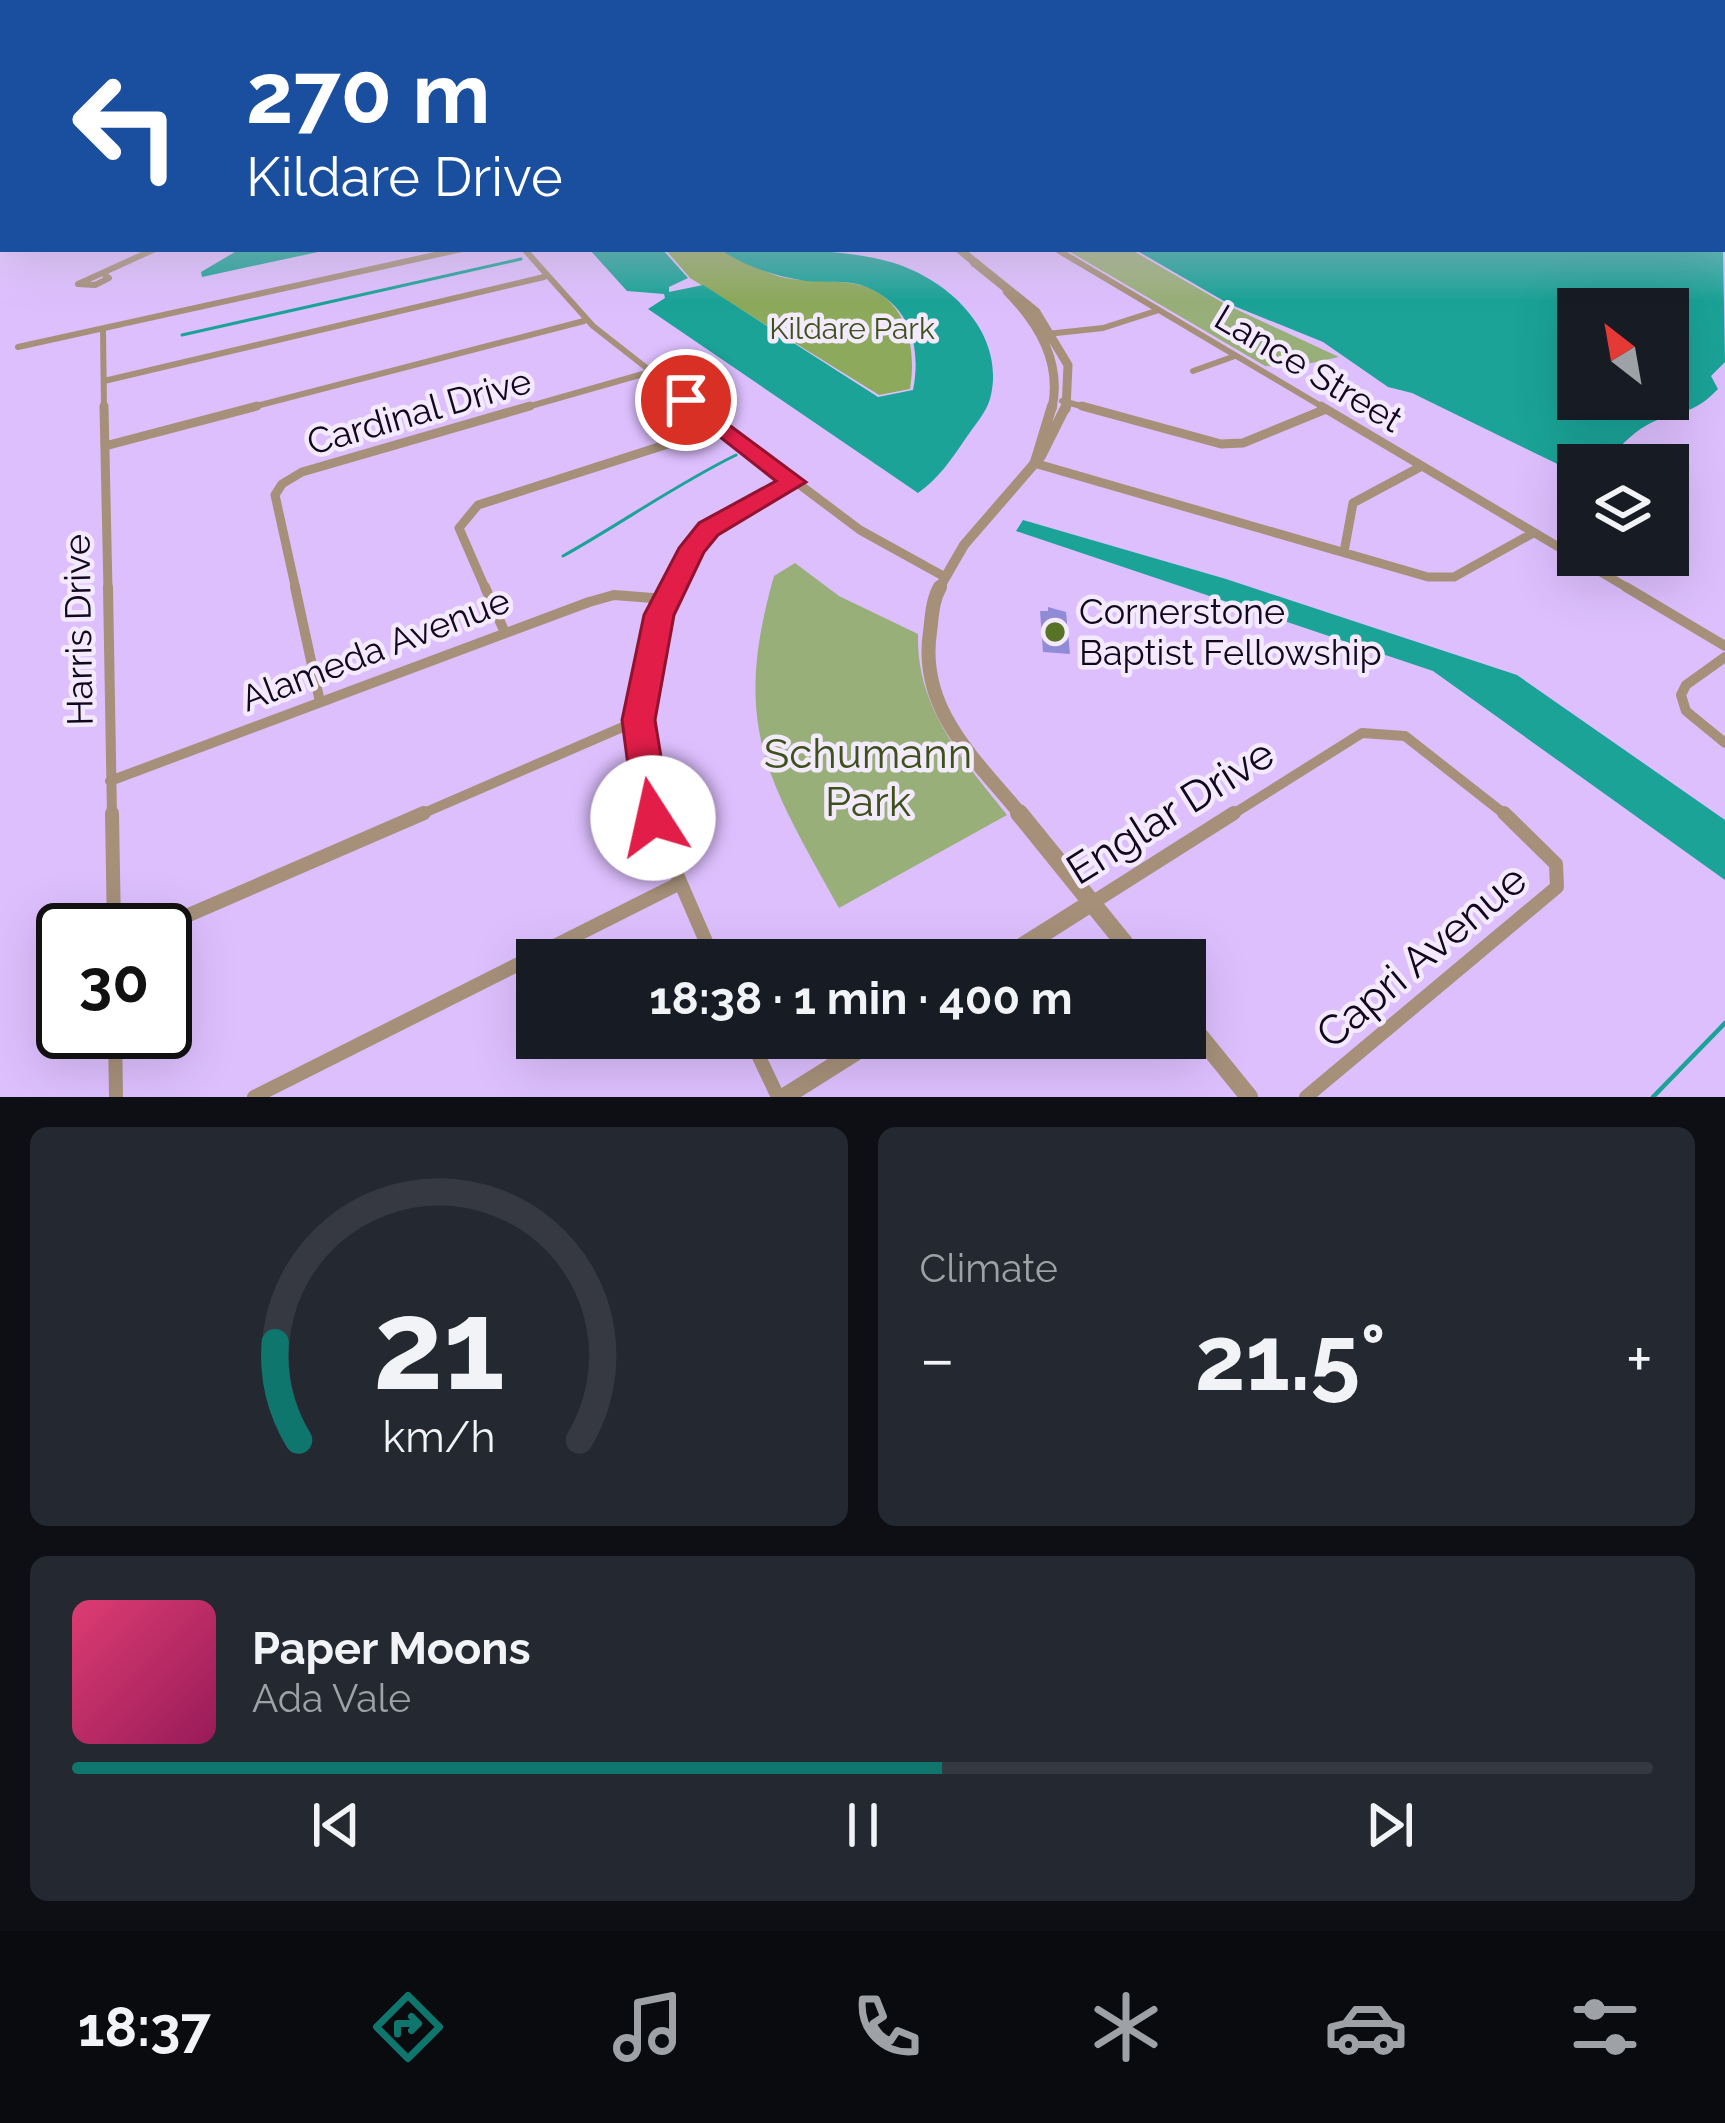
<!DOCTYPE html>
<meta charset="utf-8">
<style>
body{margin:0;font-family:Raleway,sans-serif;background:#242831;color:#f1f3f6;height:100vh;display:flex;flex-direction:column;font-size:45px;white-space:nowrap}
*{box-sizing:border-box;margin:0}
p{font-size:39px;color:#9ea1a6}
.icon{flex:none;width:66px;height:66px;fill:none;stroke:currentColor;stroke-width:2;stroke-linecap:round;stroke-linejoin:round}
.map{position:relative;height:1097px;overflow:hidden}
.sheet{display:flex;flex-direction:column;gap:30px;padding:30px;background:#0d0f14;flex:1}
.sheet>*{flex:none}
.banner{position:absolute;left:0px;top:0px;width:1725px;height:252px;box-shadow:0 12px 48px #0002;background:#1a4fa0;color:#fff;overflow:hidden}
.needle{width:78px;rotate:329deg}
.tools{position:absolute;left:1557px;top:288px;display:grid;gap:24px}
.tools a{display:grid;place-items:center;width:132px;height:132px;border-radius:0px;background:#171b24;box-shadow:0 12px 48px #0002;font-size:60px}
.speed{position:absolute;left:36px;top:903px;display:flex;gap:24px;font-size:60px;font-weight:700;text-align:center}
.speed>*{display:grid;place-content:center;width:156px;height:156px;border-radius:50%;background:#171b24;box-shadow:0 12px 48px #0002;line-height:1}
.speed .limit{border:6px solid #111;border-radius:18px;background:#fff;color:#111}
.pin{position:absolute;display:grid;place-items:center;width:102px;height:102px;color:#fff;margin:-51px;border:6px solid #fff;border-radius:50%;box-shadow:0 3px 12px #0007}
.me{position:absolute;width:132px;margin:-66px;rotate:350deg;stroke-linejoin:round;filter:drop-shadow(0 0 9px #0008)}
.turn{display:flex;align-items:center;gap:42px;height:252px;padding:0 48px;font-size:54px}
.turn .icon{width:156px;height:156px;stroke-width:2.5}
.turn b{display:block;font-size:84px;line-height:102px}
.big{font-size:90px;font-weight:700;line-height:1.1}
.sheet .card{flex:1;display:flex;flex-direction:column;justify-content:center;gap:18px;min-width:0;padding:0 42px;border-radius:18px;background:#242831}
.sheet .dial{align-items:center;gap:0}
.dial svg{height:312px;overflow:visible;fill:none;stroke:#363941;stroke-width:7;stroke-linecap:round;text-anchor:middle}
.dial text{fill:#f1f3f6;stroke:none}
.song{display:flex;align-items:center;gap:36px}
.cover{width:144px;height:144px;border-radius:18px;background:linear-gradient(135deg,hsl(340 70% 55%),hsl(330 70% 35%))}
.played{height:12px;border-radius:6px;background:linear-gradient(90deg,#0f766e 55%,#363941 55%)}
.keys{display:flex;justify-content:space-around;direction:ltr}
.heat{display:flex;justify-content:space-between;align-items:center;font-size:66px;direction:ltr}
.sheet .tiles{flex:1;display:grid;gap:30px;grid-template-columns:1fr 1fr}
.card:last-child{grid-column:span 2}
.trip{position:absolute;left:516px;top:939px;width:690px;height:120px;border-radius:0px;background:#171b24;box-shadow:0 12px 48px #0002;font-weight:700;line-height:120px;text-align:center}
.dock{display:flex;height:192px;justify-content:space-around;align-items:center;background:#090b0e;color:#9ea1a6}
.dock .icon{width:84px;height:84px}
.dock .selected{color:#0f766e}
.dock b{font-size:54px;color:#f1f3f6}
.map>svg:first-child{display:block}
</style>
<div class="map">
<svg width="1725" height="1097" viewBox="0 0 1725 1097">
<rect width="100%" height="100%" fill="#ddbffe"/>
<path fill="#99af79" d="M1065,249H1130L1227,305L1339,357L1293,367L1265,366Z
M795,563L839,596L918,634C916,708 963,760 1007,815L839,908C767,778 731,727 774,576Z"/>
<path fill="#8ca95c" d="M665,249C680,249 697,247 712,249C732,252 759,271 781,277C806,283 832,279 856,284C907,295 917,347 910,389L879,395L690,278Z"/>
<path fill="#1ba397" fill-rule="evenodd" d="M1722,195L1725,362L1711,376L1718,389C1690,418 1679,408 1647,425C1630,434 1616,452 1601,465H1578V474L1412,393L1388,387L1323,342L1229,304L1134,249H1722ZM1578,309H1668V399H1578Z
M240,249H332L202,277L201,272Z
M589,249H662L688,278L669,287V292L703,285L878,397L913,390C922,346 909,301 861,285C845,280 823,283 806,281C775,277 745,266 719,249C770,249 846,248 894,263C951,281 1007,335 990,399C986,413 974,426 966,438C951,460 939,478 918,493L648,309L665,298L664,294L627,291Z
M1023,520L1226,579L1517,675L1725,820V880L1433,671L1016,531Z"/>
<g fill="none" stroke-linecap="round" stroke-linejoin="round">
<path stroke="#1ba397" stroke-width="3" d="M182,335L521,259
M563,556C622,523 675,485 736,455"/>
<path stroke="#1ba397" stroke-width="4.5" d="M1653,1097L1725,1023"/>
</g>
<path fill="#908bd5" d="M1048,607L1066,612L1070,654L1043,652L1040,611H1048Z"/>
<g fill="none" stroke-linecap="round" stroke-linejoin="round">
<path stroke="#a6907a" stroke-width="6" d="M524,249L593,326L699,409
M1056,249L1326,409
M104,274L109,278L95,285L78,284L155,249
M103,329L104,409
M1047,334L1103,328L1159,310
M18,347L462,249
M1193,371L1235,356
M104,381L544,277
M1062,401L1093,409
M245,409L584,321
M520,409L650,372"/>
<path stroke="#a6907a" stroke-width="9" d="M104,406L108,590
M695,406L860,530L945,577
M1082,406L1221,444L1243,443L1326,409
M1321,406L1631,590
M105,446L257,406
M1034,463L1428,577H1454L1533,533
M1344,552L1353,503L1422,466
M296,590L275,495L282,484L302,472L530,406
M486,590L459,528L478,505L721,427
M670,590C702,526 730,512 793,482"/>
<path stroke="#a6907a" stroke-width="10" d="M108,587L112,816
M295,587L320,702
M485,587L505,633
M1626,587L1725,646
M1725,657L1686,685L1681,695L1686,711L1725,743
M110,781L589,602L614,595L666,599
M417,816L639,720
M657,816C637,734 639,666 671,587
M1230,816L1362,733L1405,736L1507,816"/>
<path stroke="#a6907a" stroke-width="14" d="M112,813L114,930
M656,813L675,870L714,960
M1092,903L1234,813
M154,930L424,813
M115,1032L116,1097
M750,1038L778,1097
M254,1097L678,884
M1306,1097L1557,887L1556,864L1504,813"/>
<path stroke="#a6907a" stroke-width="8" d="M959,249L978,265"/>
<path stroke="#a6907a" stroke-width="9" d="M974,262L1036,312L1068,365L1066,409
M1007,291C1039,324 1062,362 1052,409"/>
<path stroke="#a6907a" stroke-width="10" d="M1035,462L1052,406
M938,590L964,545L1041,456L1066,406"/>
<path stroke="#a6907a" stroke-width="14" d="M940,587C932,601 932,617 930,632C918,710 977,761 1022,816"/>
<path stroke="#a6907a" stroke-width="18" d="M1019,813L1138,960
M1001,960L1091,903
M1185,1018L1249,1097
M784,1097L878,1038"/>
</g>
<linearGradient id="sky" x2="0" y2="1"><stop stop-color="#56adc8"/><stop offset="0.49" stop-color="#f0e2ff"/><stop offset="1" stop-color="#f0e2ff" stop-opacity="0"/></linearGradient>
<rect width="1725" height="301" fill="url(#sky)"/>
<path fill="#e11d48" stroke="#92132f" stroke-width="3" d="M686,393L806,482L718,535L704,552L674,615L655,720L671,818L666,829L653,834L640,829L635,818L622,720L644,615L679,548L699,523L776,481L678,404L674,400Z"/>
<circle fill="#597326" stroke="#f3eafe" stroke-width="4.5" cx="1055" cy="632" r="12"/>
<g text-anchor="middle" stroke-width="9" stroke-linejoin="round" paint-order="stroke">
<g font-size="30" fill="#3e511a" stroke="#f3eafe">
<text x="852" y="339">Kildare Park</text>
</g>
<g font-size="36" fill="#12071d" stroke="#f3eafe">
<text transform="translate(1309 368) rotate(31)" y="13">Lance Street</text>
<text transform="translate(419 411) rotate(-16)" y="13">Cardinal Drive</text>
<text transform="translate(78 630) rotate(-91)" y="13">Harris Drive</text>
<text transform="translate(375 649) rotate(-21)" y="13">Alameda Avenue</text>
</g>
<g font-size="36" fill="#12071d" stroke="#f3eafe" text-anchor="start">
<text x="1079" y="624">Cornerstone<tspan x="1079" dy="41">Baptist Fellowship</tspan></text>
</g>
<g font-size="42" fill="#3e511a" stroke="#f3eafe">
<text x="868" y="768">Schumann<tspan x="868" dy="48">Park</tspan></text>
</g>
<g font-size="42" fill="#12071d" stroke="#f3eafe">
<text transform="translate(1170 811) rotate(-32)" y="15">Englar Drive</text>
<text transform="translate(1421 956) rotate(-40)" y="15">Capri Avenue</text>
</g>
</g>
</svg>
<div class="tools">
<a><svg class="needle" viewBox="-14 -14 28 28"><path d="M0-13l5 13h-10z" fill="#e53935"/><path d="M0 13l5-13h-10z" fill="#9ea1a6"/></svg></a>
<a><svg class="icon" aria-label="layers" viewBox="0 0 24 24"><path d="M12 4l9 5-9 5-9-5zM3 14l9 5 9-5"/></svg></a>
</div>
<div class="speed"><div class="limit">30</div></div>
<div class="pin" style="left:686px;top:400px;background:#d93025"><svg class="icon" aria-label="arrive" viewBox="0 0 24 24"><path d="M6 21V4h12l-3 4 3 4H6"/></svg></div>
<svg class="me" style="left:653px;top:818px" viewBox="-20 -20 40 40"><circle r="19" fill="#fff"/><path d="M0-13L10 11 0 6-10 11z" fill="#e11d48"/></svg>
<div class="trip">18:38 · 1 min · 400 m</div>
<div class="banner">
<div class="turn"><svg class="icon" aria-label="left" viewBox="0 0 24 24"><path d="M17 20v-9H6M10 6l-5 5 5 5"/></svg><div><b>270 m</b>Kildare Drive</div></div>
</div>
</div>
<section class="sheet">
<div class="tiles">
<div class="card dial"><svg viewBox="0 0 100 80">
<path d="M14 69A42 42 0 1 1 86 69"/>
<path d="M14 69A42 42 0 0 1 8 44" stroke="#0f766e"/>
<text x="50" y="56" font-size="32" font-weight="700">21</text>
<text x="50" y="72" font-size="11">km/h</text>
</svg></div>
<div class="card"><p>Climate</p>
<div class="heat"><a>−</a><b class="big">21.5°</b><a>+</a></div>
</div>
<div class="card">
<div class="song"><i class="cover"></i><div><b>Paper Moons</b><p>Ada Vale</p></div></div>
<div class="played"></div>
<div class="keys"><svg class="icon" aria-label="previous" viewBox="0 0 24 24"><path d="M18 5L8 12l10 7zM5 5v14"/></svg><svg class="icon" aria-label="pause" viewBox="0 0 24 24"><path d="M8 5v14M16 5v14"/></svg><svg class="icon" aria-label="next" viewBox="0 0 24 24"><path d="M6 5l10 7-10 7zM19 5v14"/></svg></div>
</div>
</div>
</section>
<nav class="dock">
<b>18:37</b>
<svg class="icon selected" aria-label="directions" viewBox="0 0 24 24"><path d="M12 3l9 9-9 9-9-9zM9 14v-3h6M13 9l2 2-2 2"/></svg>
<svg class="icon" aria-label="music" viewBox="0 0 24 24"><path d="M9 18V5l10-2v13"/><circle cx="6" cy="18" r="3"/><circle cx="16" cy="16" r="3"/></svg>
<svg class="icon" aria-label="phone" viewBox="0 0 24 24"><path d="M5 4h4l2 5-3 2q2 4 5 5l2-3 5 2v4C11 20 4 13 5 4z"/></svg>
<svg class="icon" aria-label="climate" viewBox="0 0 24 24"><path d="M12 3v18M4 7l16 10M4 17L20 7"/></svg>
<svg class="icon" aria-label="car" viewBox="0 0 24 24"><path d="M5 17H2v-5l4-1 3-4h7l3 4 3 1v5h-3M9 17h6M6 11h13"/><circle cx="7" cy="17" r="2"/><circle cx="17" cy="17" r="2"/></svg>
<svg class="icon" aria-label="filters" viewBox="0 0 24 24"><path d="M4 7h16M4 17h16"/><circle cx="9" cy="7" r="2"/><circle cx="15" cy="17" r="2"/></svg>
</nav>
